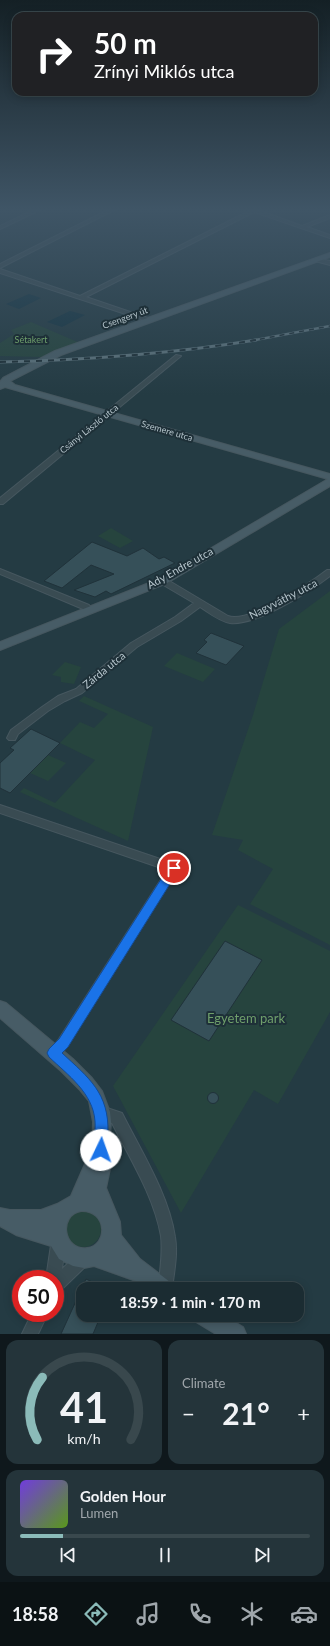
<!DOCTYPE html>
<meta charset="utf-8">
<style>
body{margin:0;font-family:Lato,sans-serif;background:#24343a;color:#f1f3f6;height:100vh;display:flex;flex-direction:column;font-size:15px;white-space:nowrap}
*{box-sizing:border-box;margin:0}
p{font-size:13px;color:#a0a7ac}
.icon{flex:none;width:22px;height:22px;fill:none;stroke:currentColor;stroke-width:2;stroke-linecap:round;stroke-linejoin:round}
.map{position:relative;height:1334px;overflow:hidden}
.side{display:flex;flex-direction:column;gap:6px;padding:6px;background:#0f181c;flex:1}
.side>*{flex:none}
.hud{position:absolute;left:12px;top:12px;width:306px;height:84px;border-radius:12px;box-shadow:0 2px 10px #0003,0 0 0 1px #39484d;background:#202124;color:#fff;overflow:hidden}
.speed{position:absolute;left:12px;top:1270px;display:flex;gap:8px;font-size:20px;font-weight:700;text-align:center}
.speed>*{display:grid;place-content:center;width:52px;height:52px;border-radius:50%;background:#1b2c32;box-shadow:0 2px 10px #0003,0 0 0 1px #39484d;line-height:1}
.speed .limit{border:6px solid #d22;background:#fff;color:#111}
.pin{position:absolute;display:grid;place-items:center;width:34px;height:34px;color:#fff;margin:-17px;border:2px solid #fff;border-radius:50%;box-shadow:0 1px 4px #0007}
.me{position:absolute;width:44px;margin:-22px;rotate:3deg;stroke-linejoin:round;filter:drop-shadow(0 0 3px #0008)}
.turn{display:flex;align-items:center;gap:14px;height:84px;padding:0 16px;font-size:18px}
.turn .icon{width:52px;height:52px;stroke-width:2.5}
.turn b{display:block;font-size:28px;line-height:34px}
.big{font-size:30px;font-weight:700;line-height:1.1}
.side .tile{flex:1;display:flex;flex-direction:column;justify-content:center;gap:6px;min-width:0;padding:0 14px;border-radius:12px;background:#24343a}
.side .dial{align-items:center;gap:0}
.dial svg{height:104px;overflow:visible;fill:none;stroke:#39484d;stroke-width:7;stroke-linecap:round;text-anchor:middle}
.dial text{fill:#f1f3f6;stroke:none}
.song{display:flex;align-items:center;gap:12px}
.cover{width:48px;height:48px;border-radius:6px;background:linear-gradient(135deg,hsl(260 70% 55%),hsl(90 70% 35%))}
.played{height:4px;border-radius:2px;background:linear-gradient(90deg,#8bbbb9 15%,#39484d 15%)}
.keys{display:flex;justify-content:space-around;direction:ltr}
.heat{display:flex;justify-content:space-between;align-items:center;font-size:22px;direction:ltr}
.side .tiles{flex:1;display:grid;gap:6px;grid-template-columns:1fr 1fr}
.tile:last-child{grid-column:span 2}
.trip{position:absolute;left:76px;top:1282px;width:228px;height:40px;border-radius:12px;background:#1b2c32;box-shadow:0 2px 10px #0003,0 0 0 1px #39484d;font-weight:700;line-height:40px;text-align:center}
.dock{display:flex;height:64px;justify-content:space-around;align-items:center;background:#0b1214;color:#a0a7ac}
.dock .icon{width:28px;height:28px}
.dock .on{color:#8bbbb9}
.dock b{font-size:18px;color:#f1f3f6}
.map>svg:first-child{display:block}
</style>
<div class="map">
<svg width="330" height="1334" viewBox="0 0 330 1334">
<rect width="100%" height="100%" fill="#243b43"/>
<path fill="#26443e" d="M31,322L80,343L42,357L0,356V343L14,334L11,330Z
M111,528L133,541L120,548L98,536Z
M330,591V945L250,904L273,869L238,850L243,840L212,835L253,715L279,629Z
M177,653L215,669L203,682L164,666Z
M65,662L81,667L74,684L61,682V677L52,675Z
M84,696L153,727L128,841L20,792L24,788L55,803L95,760L60,743L80,722L94,728L108,714L79,701Z
M48,755L66,763L48,781L30,773Z
M238,905L330,951V1012L278,1104L254,1090L181,1213L113,1086Z
M65 1229a18 18 0 1 1 36 0a18 18 0 1 1-36 0Z"/>
<path fill="#163542" d="M29,294L41,298L19,309L6,304Z
M70,311L85,315L62,327L47,322Z"/>
<path fill="#365059" stroke="#20323a" d="M92,542L127,556L143,548L159,559L164,557L175,563L111,594L106,591L95,597L74,590L114,574L91,565L62,588L44,581Z
M211,633L244,646L226,665L196,653L207,642L204,640Z
M31,729L60,743L10,793L0,788V763L14,750L10,748Z
M225,941L262,960L209,1041L171,1020Z
M207.5 1098a5.5 5.5 0 1 1 11 0a5.5 5.5 0 1 1-11 0Z
M86,1279L107,1289H83V1315H101L93,1334H61Z"/>
<g fill="none" stroke-linecap="round" stroke-linejoin="round">
<defs>
<path id="street" d="M38,208H44L0,229V226Z
M112,208H118L0,268V264Z
M255,208H261L258,210L302,226L330,215V218L307,227L330,235V238L254,212L86,297L151,319V321H147L0,273V269L80,296Z
M317,258L330,261V265L315,261V259Z
M176,355L181,356L3,504H0V498Z
M0,569L89,605L93,611L92,613H86L83,609L0,574Z
M327,570H330V576C309,592 256,626 230,623C219,621 208,612 200,607L181,621L137,647L82,693L65,701L48,711L18,734L15,740H9L7,738L11,730L42,707L58,696L76,689L131,643L175,617L194,603L160,583L159,581L160,579H166L228,616C248,624 310,583 327,570Z
M0,805L178,865L179,868L67,1047L58,1057L54,1059L50,1057L48,1053L59,1039L167,870L0,813Z
M101,1106L122,1113C141,1151 169,1195 175,1237C178,1254 174,1272 172,1289H158C160,1272 163,1254 161,1236C154,1196 130,1159 112,1123L96,1117L94,1112L96,1107Z
M58,1238L63,1240L65,1245L62,1269L78,1254L83,1252L88,1254L90,1259L88,1264L60,1291L55,1293V1279H46L51,1245L53,1240Z
M32,1313H48L38,1334H22Z"/>
<path id="secondary" d="M330,253V257L61,355L10,381L15,385L330,474V486L167,583L0,650V642L159,579L328,479L5,387L0,389V382L3,378L55,351Z
M0,1001L6,1003L73,1059L92,1078L102,1091L110,1112L111,1122L109,1152L111,1164L106,1188L120,1222L121,1235L140,1259L170,1282L173,1289H146L136,1281L94,1266L84,1268L73,1266L59,1259L51,1246L16,1235L0,1226V1208L10,1210H41L57,1204L71,1196L92,1148L93,1122L89,1101L80,1090L61,1071L0,1018ZM81,1211C108,1210 108,1246 87,1248C63,1251 58,1215 81,1211Z
M193,1315H223L243,1327L246,1334H216L196,1322Z"/>
</defs>
<use href="#street" stroke="#46575f" stroke-width="2"/>
<use href="#secondary" stroke="#46575f" stroke-width="2"/>
<use href="#street" fill="#394b52" fill-rule="evenodd"/>
<use href="#secondary" fill="#475c66" fill-rule="evenodd"/>
<defs>
<path id="rail-far1" d="M250,341L330,326"/>
<path id="rail" d="M0,362C86,360 171,354 256,340"/>
</defs>
<use href="#rail-far1" stroke="#5b717a" stroke-width="2.5"/>
<use href="#rail" stroke="#5b717a" stroke-width="3"/>
<use href="#rail-far1" stroke="#1e3038" stroke-width="1.5" stroke-dasharray="5" stroke-linecap="butt"/>
<use href="#rail" stroke="#1e3038" stroke-width="2" stroke-dasharray="6" stroke-linecap="butt"/>
</g>
<linearGradient id="sky" x2="0" y2="1"><stop stop-color="#142025"/><stop offset="0.53" stop-color="#3f5566"/><stop offset="1" stop-color="#3f5566" stop-opacity="0"/></linearGradient>
<rect width="330" height="395" fill="url(#sky)"/>
<path fill="#1a73e8" stroke="#114b97" d="M174,864L178,865L180,868L178,871L68,1047L62,1053C89,1078 109,1093 108,1133C108,1140 109,1147 106,1154L101,1156L96,1154C92,1144 96,1132 95,1121C93,1093 68,1075 49,1057L47,1053L49,1049L59,1039L170,865Z"/>
<g text-anchor="middle" stroke-width="4" stroke-linejoin="round" paint-order="stroke">
<g font-size="9" fill="#b6c5cc" stroke="#1e3038">
<text transform="translate(125 318) rotate(-20)" y="3">Csengery út</text>
<text transform="translate(89 429) rotate(-39)" y="3">Csányi László utca</text>
<text transform="translate(167 431) rotate(16)" y="3">Szemere utca</text>
</g>
<g font-size="9" fill="#6f9f6b" stroke="#1e3038">
<text x="31" y="343">Sétakert</text>
</g>
<g font-size="11" fill="#b6c5cc" stroke="#1e3038">
<text transform="translate(180 568) rotate(-29)" y="4">Ady Endre utca</text>
<text transform="translate(283 599) rotate(-27)" y="4">Nagyváthy utca</text>
<text transform="translate(104 670) rotate(-39)" y="4">Zárda utca</text>
</g>
<g font-size="13" fill="#6f9f6b" stroke="#1e3038">
<text x="246" y="1023">Egyetem park</text>
</g>
</g>
</svg>
<div class="speed"><div class="limit">50</div></div>
<div class="pin" style="left:174px;top:868px;background:#d93025"><svg class="icon" aria-label="arrive" viewBox="0 0 24 24"><path d="M6 21V4h12l-3 4 3 4H6"/></svg></div>
<svg class="me" style="left:101px;top:1150px" viewBox="-20 -20 40 40"><circle r="19" fill="#fff"/><path d="M0-13L10 11 0 6-10 11z" fill="#1a73e8"/></svg>
<div class="trip">18:59 · 1 min · 170 m</div>
<div class="hud">
<div class="turn"><svg class="icon" aria-label="right" viewBox="0 0 24 24"><path d="M7 20v-9h11M14 6l5 5-5 5"/></svg><div><b>50 m</b>Zrínyi Miklós utca</div></div>
</div>
</div>
<section class="side">
<div class="tiles">
<div class="tile dial"><svg viewBox="0 0 100 80">
<path d="M14 69A42 42 0 1 1 86 69"/>
<path d="M14 69A42 42 0 0 1 18 21" stroke="#8bbbb9"/>
<text x="50" y="56" font-size="32" font-weight="700">41</text>
<text x="50" y="72" font-size="11">km/h</text>
</svg></div>
<div class="tile"><p>Climate</p>
<div class="heat"><a>−</a><b class="big">21°</b><a>+</a></div>
</div>
<div class="tile">
<div class="song"><i class="cover"></i><div><b>Golden Hour</b><p>Lumen</p></div></div>
<div class="played"></div>
<div class="keys"><svg class="icon" aria-label="previous" viewBox="0 0 24 24"><path d="M18 5L8 12l10 7zM5 5v14"/></svg><svg class="icon" aria-label="pause" viewBox="0 0 24 24"><path d="M8 5v14M16 5v14"/></svg><svg class="icon" aria-label="next" viewBox="0 0 24 24"><path d="M6 5l10 7-10 7zM19 5v14"/></svg></div>
</div>
</div>
</section>
<nav class="dock">
<b>18:58</b>
<svg class="icon on" aria-label="directions" viewBox="0 0 24 24"><path d="M12 3l9 9-9 9-9-9zM9 14v-3h6M13 9l2 2-2 2"/></svg>
<svg class="icon" aria-label="music" viewBox="0 0 24 24"><path d="M9 18V5l10-2v13"/><circle cx="6" cy="18" r="3"/><circle cx="16" cy="16" r="3"/></svg>
<svg class="icon" aria-label="phone" viewBox="0 0 24 24"><path d="M5 4h4l2 5-3 2q2 4 5 5l2-3 5 2v4C11 20 4 13 5 4z"/></svg>
<svg class="icon" aria-label="climate" viewBox="0 0 24 24"><path d="M12 3v18M4 7l16 10M4 17L20 7"/></svg>
<svg class="icon" aria-label="car" viewBox="0 0 24 24"><path d="M5 17H2v-5l4-1 3-4h7l3 4 3 1v5h-3M9 17h6M6 11h13"/><circle cx="7" cy="17" r="2"/><circle cx="17" cy="17" r="2"/></svg>
</nav>
